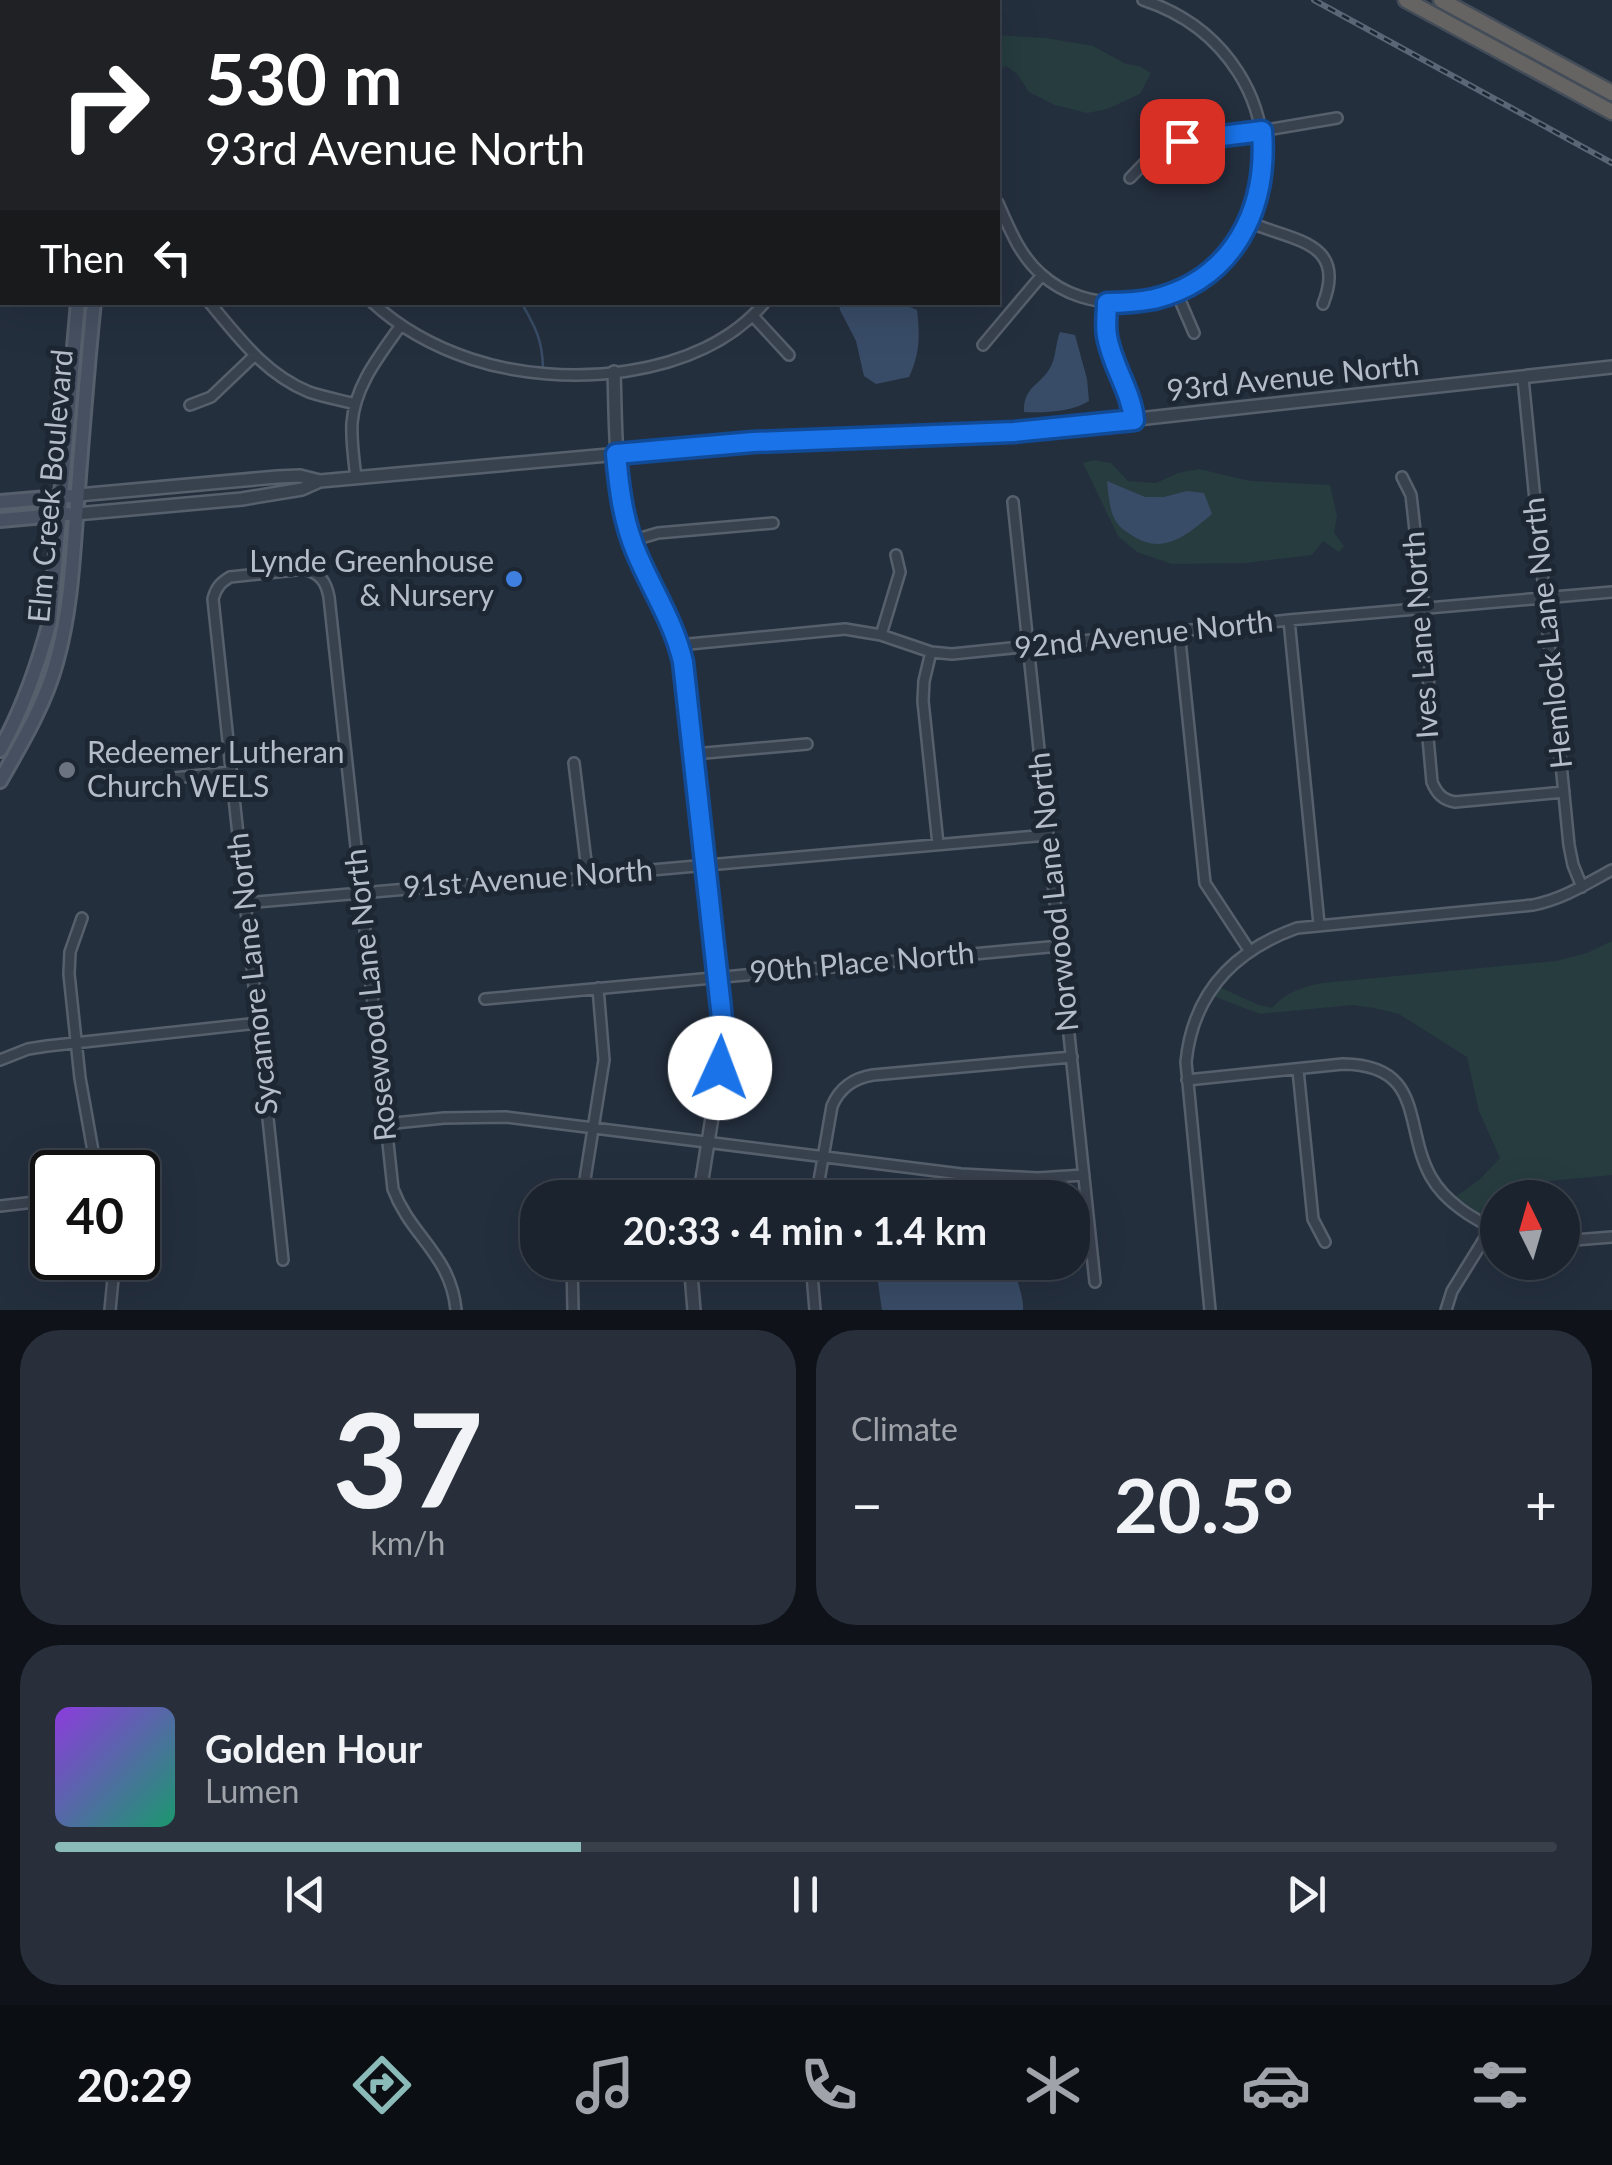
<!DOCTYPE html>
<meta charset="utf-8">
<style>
body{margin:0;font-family:Lato,sans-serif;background:#282f3a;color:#f1f3f6;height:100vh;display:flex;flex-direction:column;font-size:38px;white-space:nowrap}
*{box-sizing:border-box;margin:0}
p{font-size:32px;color:#a0a4aa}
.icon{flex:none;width:55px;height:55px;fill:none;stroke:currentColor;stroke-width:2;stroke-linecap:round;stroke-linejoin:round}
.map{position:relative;height:1310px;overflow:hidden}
.sheet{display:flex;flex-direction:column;gap:20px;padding:20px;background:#0f1319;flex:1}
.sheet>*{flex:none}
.banner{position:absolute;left:0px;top:0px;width:1000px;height:305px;box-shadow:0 10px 40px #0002,0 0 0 2px #39404a;background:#202124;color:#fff;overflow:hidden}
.needle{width:65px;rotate:355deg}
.buttons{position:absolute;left:1480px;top:1180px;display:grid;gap:20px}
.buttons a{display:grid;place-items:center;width:100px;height:100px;border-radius:50%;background:#1b232e;box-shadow:0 10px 40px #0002,0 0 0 2px #39404a;font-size:50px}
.speed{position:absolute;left:30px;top:1150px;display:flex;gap:20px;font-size:50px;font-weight:700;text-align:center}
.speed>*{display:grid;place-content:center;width:130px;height:130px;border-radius:50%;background:#1b232e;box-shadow:0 10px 40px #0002,0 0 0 2px #39404a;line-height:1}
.speed .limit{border:5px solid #111;border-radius:15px;background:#fff;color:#111}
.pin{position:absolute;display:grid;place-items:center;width:85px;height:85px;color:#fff;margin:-42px;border-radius:20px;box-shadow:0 5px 15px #0006}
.me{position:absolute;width:110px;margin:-55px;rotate:2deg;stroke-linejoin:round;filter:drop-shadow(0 0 8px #0008)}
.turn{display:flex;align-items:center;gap:35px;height:210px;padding:0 40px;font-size:45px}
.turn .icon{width:130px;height:130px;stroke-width:2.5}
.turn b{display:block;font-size:70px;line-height:85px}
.then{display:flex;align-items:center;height:95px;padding:0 40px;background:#0003;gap:20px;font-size:38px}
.big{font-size:75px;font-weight:700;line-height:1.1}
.sheet .card{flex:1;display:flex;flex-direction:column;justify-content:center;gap:15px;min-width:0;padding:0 35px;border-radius:40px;background:#282f3a}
.sheet .dial{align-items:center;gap:0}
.dial b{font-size:130px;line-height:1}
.song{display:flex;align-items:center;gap:30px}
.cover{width:120px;height:120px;border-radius:15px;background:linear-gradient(135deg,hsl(270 70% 55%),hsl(160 70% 35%))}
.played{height:10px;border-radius:5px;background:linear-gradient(90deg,#8bbbb9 35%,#39404a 35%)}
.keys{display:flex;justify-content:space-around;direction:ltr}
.heat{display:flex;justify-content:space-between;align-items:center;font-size:55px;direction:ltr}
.sheet .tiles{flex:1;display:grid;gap:20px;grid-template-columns:1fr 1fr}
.card:last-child{grid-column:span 2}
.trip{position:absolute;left:520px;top:1180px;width:570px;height:100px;border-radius:40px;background:#1b232e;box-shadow:0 10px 40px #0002,0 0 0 2px #39404a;font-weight:700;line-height:100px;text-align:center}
.menu{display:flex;height:160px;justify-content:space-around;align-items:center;background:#0b0e12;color:#a0a4aa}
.menu .icon{width:70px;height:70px}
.menu .active{color:#8bbbb9}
.menu b{font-size:45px;color:#f1f3f6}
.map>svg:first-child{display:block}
</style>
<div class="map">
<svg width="1612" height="1310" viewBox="0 0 1612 1310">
<rect width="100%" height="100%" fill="#242f3e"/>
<path fill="#263c3f" d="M998,35L1045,38L1093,46L1126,64L1139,66L1151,73L1140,94L1107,109L1087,113L1055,105L1029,92L1017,74L1006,66L998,70Z
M1094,460L1111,463L1128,481L1156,483L1178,473L1199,469L1250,481L1330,485L1337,516L1334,533L1344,546L1339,552L1323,541L1312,555L1245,563L1172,564L1137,552L1118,536L1083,463Z
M1612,941V1175L1529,1183L1524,1197L1498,1198L1497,1224L1455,1197L1480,1179L1500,1158L1479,1111L1467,1057L1399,1014L1374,1008L1352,1005L1260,1014L1213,996L1219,987L1259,1005L1272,1008C1286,992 1303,987 1322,983L1556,961L1587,953Z"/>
<path fill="#394c67" d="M839,303H900L917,310C920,335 920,354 909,377L876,384L864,376L856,341L840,310Z
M1060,332L1075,335L1087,379L1089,401C1072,412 1044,413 1024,412C1023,385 1043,385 1052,364C1056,354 1056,342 1060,332Z
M1107,481L1145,497H1164L1187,491L1204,493L1212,514C1188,534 1164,556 1133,536C1123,530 1116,525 1112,513C1109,503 1108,491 1107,481Z
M875,1263H1015C1014,1279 1024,1293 1023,1310H882Z"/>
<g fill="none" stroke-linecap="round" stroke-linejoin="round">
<path stroke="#394c67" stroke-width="2.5" d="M521,302C535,327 542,338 543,367"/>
<defs>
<path id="minor" d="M147,0L152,2
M512,0L513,2
M798,0L799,2
M33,2L35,0
M266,2L267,0
M1130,178L1156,151L1182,141L1225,137L1337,118
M998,203C1009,228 1020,256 1041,274C1064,295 1095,304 1125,302C1243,297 1299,167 1238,72C1215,36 1183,13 1143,0
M1249,222C1292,241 1348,241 1323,304
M0,269L2,268
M1176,291L1194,333
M209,302C239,338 265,374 309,392C324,397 340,400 355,404
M372,302C400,328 435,347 471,359C561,389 701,380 765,302
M1107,303C1106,320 1106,335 1111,352C1118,376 1131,394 1135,420
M753,316L789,355
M983,345L1042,275
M1523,378L1569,845L1573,865L1582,887
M190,405L211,397L254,356
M1402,477L1411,495L1430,663L1426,716L1432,782C1437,794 1443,800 1455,802L1564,792
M356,478C354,460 351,441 352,423C355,385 380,355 401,325
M1013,502L1095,1282
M633,544L641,538L658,533L773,523
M1289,620L1319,924
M1179,631L1205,883L1249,950
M881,635L900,572L896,555
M679,645L845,629L881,635L931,652L952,654L1289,620L1612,592
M931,652L924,681L923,701L938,844
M694,754L807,744
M574,763L588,878
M174,778L230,772
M246,903L454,885H528L629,872L1048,835
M82,918L70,952L69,974L80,1078L93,1151L88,1172
M485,999L1060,946
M0,1060L28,1049L47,1046L258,1023
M1298,1070L1313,1219L1325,1242
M1187,1080L1343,1064C1426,1065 1403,1128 1431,1177C1445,1202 1472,1218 1498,1231
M385,1124L444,1118L506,1117L961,1174L1038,1178L1084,1175
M582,1198L604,1060L598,988
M816,1198L832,1106C840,1087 854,1078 873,1075L1072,1057
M0,1206L52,1200
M1562,1241L1612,1237
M283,1260L213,599C216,588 220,583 230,577L305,569C320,574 326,581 329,597L393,1189C411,1237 451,1255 456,1310
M572,1262L573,1310
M811,1262L815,1310
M110,1310L115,1258
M1210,1310L1186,1062C1193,993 1233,951 1297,928L1533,905C1563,899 1586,884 1612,870
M1446,1310L1452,1291L1491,1228"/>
<path id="tertiary" d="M614,372C616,431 614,491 634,548C649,588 673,619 683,661L722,1018L720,1068L699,1198
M78,495L277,477L300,476L320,481
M76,514L242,499L302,489L320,481L753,442L955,435L1047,429L1612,367
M690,1262L694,1310"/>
<path id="secondary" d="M169,2L170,0
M0,502L70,496
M0,520L67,514
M0,750C23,709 38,666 50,621L78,302
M0,781C21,744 45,704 56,663C71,610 73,557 77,503C82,436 87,369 94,302"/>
<path id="trunk" d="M1406,0L1612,112
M1441,0L1612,93"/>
</defs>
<use href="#minor" stroke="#565f6c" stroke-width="14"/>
<use href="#tertiary" stroke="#565f6c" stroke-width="16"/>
<use href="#secondary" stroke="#565f6c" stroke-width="18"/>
<use href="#trunk" stroke="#434c59" stroke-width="19"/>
<use href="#minor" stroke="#38414e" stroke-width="9"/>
<use href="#tertiary" stroke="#38414e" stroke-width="11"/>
<use href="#secondary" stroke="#465061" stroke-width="12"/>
<use href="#trunk" stroke="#656462" stroke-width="14"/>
<defs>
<path id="rail" d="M1314,0L1612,163"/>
</defs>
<use href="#rail" stroke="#5a6575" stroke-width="6"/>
<use href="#rail" stroke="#1d2633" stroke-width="2.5" stroke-dasharray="8" stroke-linecap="butt"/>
</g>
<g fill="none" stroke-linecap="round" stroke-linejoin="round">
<defs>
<path id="route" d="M720,1068L722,1018L683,662C674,622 652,590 637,554C623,522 619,488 616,454L753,442L1014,432L1134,420C1131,390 1112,366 1107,336C1105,325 1107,314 1107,303C1123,303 1138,302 1154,299C1234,279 1268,209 1262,131L1182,141"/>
</defs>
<use href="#route" stroke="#114b97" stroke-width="25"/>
<use href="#route" stroke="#1a73e8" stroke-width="18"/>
</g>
<circle fill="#3f7fe0" stroke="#1d2633" stroke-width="4" cx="514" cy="579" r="10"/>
<circle fill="#6b7280" stroke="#1d2633" stroke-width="4" cx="67" cy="770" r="10"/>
<g text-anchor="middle" stroke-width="10" stroke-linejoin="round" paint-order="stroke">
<g font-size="30" fill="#b4bcc9" stroke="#1d2633">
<text transform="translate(1293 378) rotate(-6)" y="10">93rd Avenue North</text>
<text transform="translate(51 486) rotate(-85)" y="10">Elm Creek Boulevard</text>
<text transform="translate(1548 633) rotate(-96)" y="10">Hemlock Lane North</text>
<text transform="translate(1144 635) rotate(-6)" y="10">92nd Avenue North</text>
<text transform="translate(1421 635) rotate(-94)" y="10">Ives Lane North</text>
<text transform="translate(528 879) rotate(-4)" y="10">91st Avenue North</text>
<text transform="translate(1054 892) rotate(-96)" y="10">Norwood Lane North</text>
<text transform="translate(862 963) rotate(-5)" y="10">90th Place North</text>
<text transform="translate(253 974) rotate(-96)" y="10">Sycamore Lane North</text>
<text transform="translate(371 995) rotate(-96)" y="10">Rosewood Lane North</text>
</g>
<g font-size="30" fill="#b4bcc9" stroke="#1d2633" text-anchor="end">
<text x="494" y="572">Lynde Greenhouse<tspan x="494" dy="34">&amp; Nursery</tspan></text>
<text x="87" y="763" text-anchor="start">Redeemer Lutheran<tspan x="87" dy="34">Church WELS</tspan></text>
</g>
</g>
</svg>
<div class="buttons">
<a><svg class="needle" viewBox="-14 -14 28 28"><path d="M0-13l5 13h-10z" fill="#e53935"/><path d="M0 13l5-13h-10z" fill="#a0a4aa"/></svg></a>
</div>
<div class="speed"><div class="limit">40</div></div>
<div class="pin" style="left:1182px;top:141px;background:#d93025"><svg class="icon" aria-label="arrive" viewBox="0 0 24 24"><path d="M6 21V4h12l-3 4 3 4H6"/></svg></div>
<svg class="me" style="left:720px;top:1068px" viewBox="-20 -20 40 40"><circle r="19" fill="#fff"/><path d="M0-13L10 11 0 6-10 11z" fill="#1a73e8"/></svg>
<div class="trip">20:33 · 4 min · 1.4 km</div>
<div class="banner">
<div class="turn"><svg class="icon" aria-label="right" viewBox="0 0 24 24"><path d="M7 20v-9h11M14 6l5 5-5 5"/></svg><div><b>530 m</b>93rd Avenue North</div></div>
<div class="then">Then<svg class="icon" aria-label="left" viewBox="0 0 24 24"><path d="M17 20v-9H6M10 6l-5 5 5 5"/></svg></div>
</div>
</div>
<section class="sheet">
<div class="tiles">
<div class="card dial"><b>37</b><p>km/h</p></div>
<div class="card"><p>Climate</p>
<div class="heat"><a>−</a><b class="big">20.5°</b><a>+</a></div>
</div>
<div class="card">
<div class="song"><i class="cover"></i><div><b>Golden Hour</b><p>Lumen</p></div></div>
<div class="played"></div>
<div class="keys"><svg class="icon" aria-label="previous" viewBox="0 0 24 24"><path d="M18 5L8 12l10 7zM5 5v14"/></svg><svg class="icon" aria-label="pause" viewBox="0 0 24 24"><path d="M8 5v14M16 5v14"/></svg><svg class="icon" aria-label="next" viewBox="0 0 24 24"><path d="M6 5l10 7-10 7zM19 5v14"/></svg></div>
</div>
</div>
</section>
<nav class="menu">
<b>20:29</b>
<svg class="icon active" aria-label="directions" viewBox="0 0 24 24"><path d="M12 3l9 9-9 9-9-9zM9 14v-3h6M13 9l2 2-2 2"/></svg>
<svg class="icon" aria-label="music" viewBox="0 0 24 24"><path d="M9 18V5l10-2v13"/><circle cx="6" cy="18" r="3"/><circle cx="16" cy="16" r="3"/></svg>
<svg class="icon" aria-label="phone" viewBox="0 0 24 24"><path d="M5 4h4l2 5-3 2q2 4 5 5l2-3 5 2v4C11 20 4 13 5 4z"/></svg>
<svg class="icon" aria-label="climate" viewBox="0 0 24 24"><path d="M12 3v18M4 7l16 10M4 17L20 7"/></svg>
<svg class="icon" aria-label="car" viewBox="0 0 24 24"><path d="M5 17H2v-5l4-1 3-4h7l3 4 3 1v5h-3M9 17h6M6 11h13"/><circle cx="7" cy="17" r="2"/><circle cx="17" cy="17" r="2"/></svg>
<svg class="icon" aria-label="filters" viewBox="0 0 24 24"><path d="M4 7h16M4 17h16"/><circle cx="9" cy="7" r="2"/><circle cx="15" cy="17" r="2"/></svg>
</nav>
